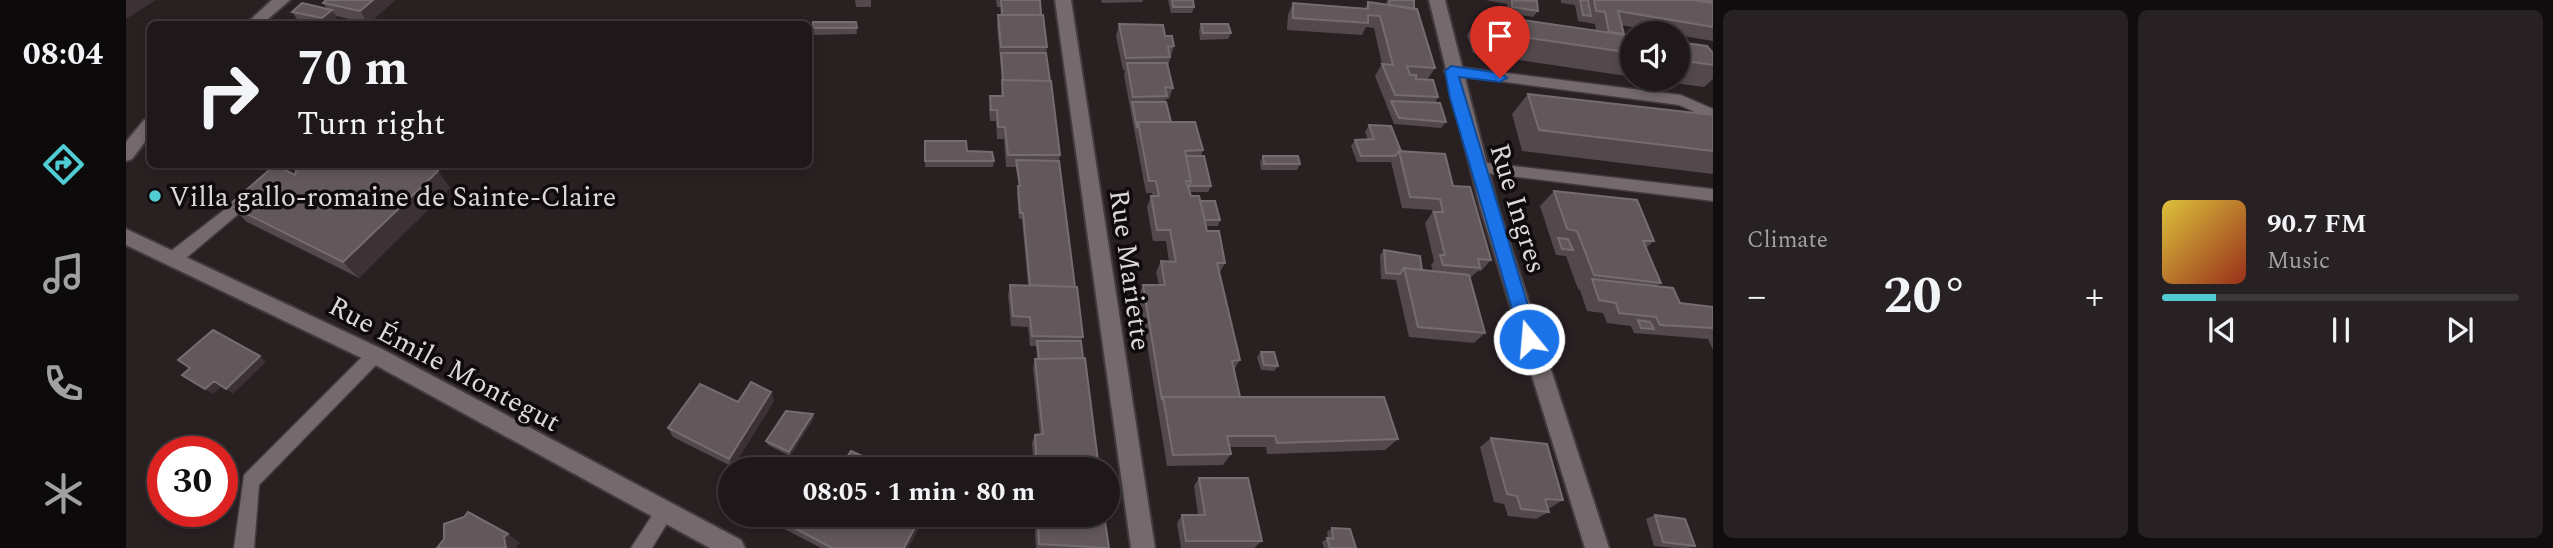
<!DOCTYPE html>
<meta charset="utf-8">
<style>
body{margin:0;font-family:Spectral,serif;background:#272123;color:#f1f3f6;height:100vh;display:flex;flex-direction:column;font-size:26px;white-space:nowrap}
*{box-sizing:border-box;margin:0}
p{font-size:23px;color:#a1a0a2}
.icon{flex:none;width:38px;height:38px;fill:none;stroke:currentColor;stroke-width:2;stroke-linecap:round;stroke-linejoin:round}
.map{position:relative;flex:1;overflow:hidden}
.details{display:flex;flex-direction:column;gap:10px;padding:10px;background:#110d0e;width:840px}
.details>*{flex:none}
.banner{position:absolute;left:21px;top:21px;width:665px;height:147px;border-radius:10px;box-shadow:0 4px 10px #0003,0 0 0 2px #3c3739;background:#1f181a;color:#f1f3f6;overflow:hidden}
.tools{position:absolute;left:1494px;top:21px;display:grid;gap:14px}
.tools a{display:grid;place-items:center;width:70px;height:70px;border-radius:50%;background:#1f181a;box-shadow:0 4px 10px #0003,0 0 0 2px #3c3739;font-size:35px}
.speed{position:absolute;left:21px;top:436px;display:flex;gap:14px;font-size:35px;font-weight:700;text-align:center}
.speed>*{display:grid;place-content:center;width:91px;height:91px;border-radius:50%;background:#1f181a;box-shadow:0 4px 10px #0003,0 0 0 2px #3c3739;line-height:1}
.speed .limit{border:10px solid #d22;background:#fff;color:#111}
.pin{position:absolute;display:grid;place-items:center;width:60px;height:60px;color:#fff;margin:-72px -30px;border-radius:50% 50% 50% 0;rotate:-45deg;box-shadow:0 0 7px #0007}
.pin .icon{rotate:45deg}
.me{position:absolute;width:77px;margin:-38px;rotate:343deg;stroke-linejoin:round;filter:drop-shadow(0 0 5px #0008)}
.turn{display:flex;align-items:center;gap:24px;height:147px;padding:0 35px;font-size:32px}
.turn .icon{width:91px;height:91px;stroke-width:2.5}
.turn b{display:block;font-size:49px;line-height:60px}
.big{font-size:52px;font-weight:700;line-height:1.1}
.details .tile{flex:1;display:flex;flex-direction:column;justify-content:center;gap:10px;min-width:0;padding:0 24px;border-radius:10px;background:#272123}
.song{display:flex;align-items:center;gap:21px}
.cover{width:84px;height:84px;border-radius:10px;background:linear-gradient(135deg,hsl(50 70% 55%),hsl(10 70% 35%))}
.played{height:7px;border-radius:4px;background:linear-gradient(90deg,#51ccd4 15%,#3c3739 15%)}
.keys{display:flex;justify-content:space-around;direction:ltr}
.heat{display:flex;justify-content:space-between;align-items:center;font-size:38px;direction:ltr}
.details .tiles{flex:1;display:grid;gap:10px;grid-template-columns:repeat(2,1fr)}
.trip{position:absolute;left:592px;top:457px;width:402px;height:70px;border-radius:35px;background:#1f181a;box-shadow:0 4px 10px #0003,0 0 0 2px #3c3739;font-weight:700;line-height:70px;text-align:center}
main{display:flex;flex:1;min-height:0}
.dock{display:flex;flex-direction:column;width:126px;justify-content:space-around;align-items:center;background:#0c0a0a;color:#a1a0a2}
.dock .icon{width:49px;height:49px}
.dock .active{color:#51ccd4}
.dock b{font-size:32px;color:#f1f3f6}
.map>svg:first-child{display:block}
</style>
<main>
<nav class="dock">
<b>08:04</b>
<svg class="icon active" aria-label="directions" viewBox="0 0 24 24"><path d="M12 3l9 9-9 9-9-9zM9 14v-3h6M13 9l2 2-2 2"/></svg>
<svg class="icon" aria-label="music" viewBox="0 0 24 24"><path d="M9 18V5l10-2v13"/><circle cx="6" cy="18" r="3"/><circle cx="16" cy="16" r="3"/></svg>
<svg class="icon" aria-label="phone" viewBox="0 0 24 24"><path d="M5 4h4l2 5-3 2q2 4 5 5l2-3 5 2v4C11 20 4 13 5 4z"/></svg>
<svg class="icon" aria-label="climate" viewBox="0 0 24 24"><path d="M12 3v18M4 7l16 10M4 17L20 7"/></svg>
</nav>
<div class="map">
<svg width="1587" height="548" viewBox="0 0 1587 548">
<rect width="100%" height="100%" fill="#292022"/>
<g fill="none" stroke-linecap="round" stroke-linejoin="round">
<defs>
<path id="service" d="M1325,66L1555,95L1587,109V120L1553,105L1320,74L1318,71Z
M1352,162L1587,189V201L1352,172L1345,167Z
M124,190L131,196L129,200L53,264H41L39,259L41,254Z
M249,348L255,350L257,355L255,360L133,485L128,548H108L118,475L243,350Z
M539,503L546,506L548,512L526,548H505L532,506Z"/>
<path id="minor" d="M929,0H945L1029,548H1005Z
M1303,0H1319L1372,207L1483,548H1459L1354,207Z
M1565,0H1587V7L1568,4Z
M0,229L256,349L615,540L619,548H584L242,361L0,245Z"/>
<path id="tertiary" d="M146,0H164L136,24H120Z
M24,118V135L6,159L0,161V142L18,120Z"/>
</defs>
<use href="#service" stroke="#423a3d" stroke-width="3"/>
<use href="#minor" stroke="#423a3d" stroke-width="4"/>
<use href="#tertiary" stroke="#423a3d" stroke-width="4"/>
<use href="#service" fill="#74696c" fill-rule="evenodd"/>
<use href="#minor" fill="#74696c" fill-rule="evenodd"/>
<use href="#tertiary" fill="#74696c" fill-rule="evenodd"/>
</g>
<path fill="#53494c" d="M200,0H269L242,24L211,16L202,24H199L171,19L166,12L201,9L197,3Z
M729,0H745V7H730Z
M870,0H914L921,47L920,53L934,155L933,161L949,287L957,337L955,341L973,469H908L906,443L909,435L914,434L907,368L909,359H911L910,346H904L902,327L885,326L882,295L884,285H902L896,219H893L891,193L893,186L890,167H880L878,139H871L870,121H864L863,108L864,96H875L876,80L871,27L872,15H875V7H871Z
M975,0H1017L1016,2L976,3Z
M1042,0H1067L1068,7L1066,13H1045Z
M1261,0H1288V9L1309,68L1301,80L1312,97L1309,103L1320,122L1315,128L1268,124L1249,76L1256,64L1248,28L1240,27L1236,35L1161,30L1162,15L1167,3L1239,8L1242,2L1260,5Z
M1359,0H1406L1412,11L1407,17L1382,13L1381,4Z
M1435,0H1566L1587,3V41L1552,35V33H1542L1495,25L1498,34L1507,36V77L1347,53L1341,35L1355,14L1470,30L1469,24L1452,21L1449,5L1435,3Z
M730,22L731,34L688,35L687,28Z
M993,24L1039,36L1048,46L1042,66L1047,88L1043,99H1040L1039,102L1045,122L1077,150L1075,156L1085,186L1082,192H1063L1065,196L1074,201L1094,220L1092,226H1080L1081,231L1099,263L1093,274L1114,360L1108,370L1114,397L1272,439L1259,450L1141,454L1140,447H1104L1105,454L1097,465L1041,466L1013,295L1017,285H1033L1030,272L1035,261L1043,262L1040,241H1027L1021,207L1025,196H1027L1026,193H1020L998,75L999,70H997L990,36Z
M1075,24L1105,33L1102,39L1074,40L1073,31Z
M1552,42L1587,53V79L1578,87L1520,79H1552Z
M1402,94L1587,115V174L1396,151L1386,114Z
M1243,125L1275,151L1327,186L1365,260L1355,271H1352L1344,278L1359,333L1348,343L1283,337L1270,280L1255,279L1254,255L1258,250L1296,270L1307,271L1305,265L1308,261L1299,223L1306,213V210L1276,208L1265,162H1231L1225,146L1229,140H1242L1239,132Z
M799,141L841,151L868,161L867,167H799Z
M1137,156L1174,164L1171,170H1135L1134,162Z
M176,164H317L311,170L324,188L233,278L121,222L103,205L169,175Z
M1428,191L1528,241L1520,248L1535,283L1531,286L1554,303L1587,307V350L1582,339L1508,333L1505,326L1481,323L1477,313L1461,311L1454,290L1452,289L1440,256L1430,255L1414,206Z
M1135,352L1152,366L1148,371L1135,370L1131,357Z
M645,392L648,401L607,467L547,437L542,428L612,402Z
M688,418L664,456L642,445L640,441Z
M1365,438L1437,500L1424,508H1421L1423,512L1410,519L1382,516L1378,504L1368,502L1354,447Z
M1073,478L1136,541L1128,548H1055L1051,523L1056,515H1072L1068,486Z
M642,514L797,520L782,548H695L645,522Z
M918,514H978L983,548H910L909,532L912,524H918Z
M1529,515L1569,546L1563,548H1548L1528,546L1520,519Z
M1206,528L1230,548H1198L1196,542L1202,538L1201,532Z"/>
<path fill="#3c3235" d="M0,0H30L0,19Z
M247,0H269L242,24L234,11Z
M206,10L211,17L201,24L196,18Z
M294,164H317L303,178Z
M312,171L324,188L233,278L217,262Z
M134,356L140,362L107,394L100,389Z
M88,381L95,387L87,394L79,389Z
M645,392L648,401L607,467L603,459Z
M687,414L688,418L664,456L663,452Z
M743,459L744,467L743,469H737Z
M796,514H797V520L782,548H778Z
M382,534L394,543L390,546L391,548H380L378,537Z"/>
<path fill="#62585b" stroke="#756c6f" stroke-width="2" d="M200,0H247L234,11L197,3Z
M875,0H914L915,15H876Z
M1046,0H1067L1068,7H1047Z
M1264,0H1288V9L1263,5Z
M1386,0L1411,1L1412,11L1386,7Z
M1454,0H1462L1465,16L1457,15Z
M1468,0H1566L1587,3V27L1492,11L1498,34L1483,32L1479,12L1470,11Z
M1242,2L1291,9L1309,68L1281,66L1284,75H1290V79L1307,80L1312,97L1269,95L1256,64L1267,65L1254,16L1242,15V23L1167,18V3L1242,9Z
M176,3L206,10L196,18L166,12Z
M1355,14L1507,36V53L1362,32Z
M872,15H917L921,47H875Z
M687,22H730L731,28H687Z
M993,24L1037,25L1039,36H1046L1048,46L1042,47L1044,57L1000,58Z
M1075,24H1102L1105,33H1077Z
M1552,42L1581,46L1587,53V65L1552,60Z
M875,53H920L924,81L877,80Z
M1001,63H1041L1047,88L1039,87L1041,96L1007,97Z
M876,80L925,81L934,155H882L879,127H872L871,110H865L864,96H877Z
M1402,94L1587,115V151L1413,130Z
M1265,101L1314,103L1320,122L1273,118Z
M1006,102H1040L1045,122H1012L1011,128Z
M1012,122H1069L1077,150L1059,151L1065,181H1060L1065,196H1073L1081,231H1093L1099,263H1091L1114,360L1106,361L1114,397H1037L1036,400L1017,285H1039L1035,261L1050,262L1044,230H1031L1025,196H1033L1030,181H1023Z
M1243,125L1265,126L1275,151H1273L1269,156H1235L1229,140L1248,139Z
M799,141H840L841,151L866,152L868,161H799Z
M1273,151L1319,154L1327,186L1344,187L1365,260L1352,259L1354,268L1317,265L1314,255H1319L1308,212H1317L1314,199L1284,197Z
M1060,156H1078L1085,186H1063L1065,181Z
M1137,156H1172L1174,164H1138Z
M890,160L933,161L949,287L904,285L897,213H894L892,186H894Z
M176,164H299L312,171L217,262L103,205L149,165L169,175L170,170Z
M1428,191L1511,200L1528,241H1517L1535,283L1468,275L1451,231L1441,229Z
M1074,201H1089L1094,220H1079Z
M1432,238L1442,239L1447,250L1436,249Z
M1258,250L1294,256L1296,270L1278,268L1274,274L1260,273Z
M1278,268L1343,275L1359,333L1292,327Z
M1466,279L1547,288L1554,303L1587,307V328L1534,325L1530,317L1493,313L1490,303L1473,300Z
M884,285L951,287L957,337L906,336L904,317L887,316Z
M1512,320L1524,322L1528,329L1515,328Z
M87,330L134,356L100,389L88,381L79,389L56,375L64,368L52,360Z
M911,341H955L957,358L913,359Z
M1135,352H1148L1152,366L1138,365Z
M959,358L973,469H911L909,435L917,434L909,359Z
M625,382L645,392L603,459L542,428L574,384L612,402Z
M1037,397H1258L1272,439L1151,443L1149,436H1101L1105,454L1047,455Z
M660,411L687,414L663,452L640,441Z
M1365,438L1421,444L1437,500L1419,499L1423,512L1395,509L1391,496L1381,494Z
M725,451L743,459L737,469H713Z
M676,457L701,469H669Z
M1073,478H1122L1136,541H1060L1056,515H1079Z
M342,512L382,534L378,537L380,548H311L318,539V524L338,517Z
M642,514H796L778,548H706Z
M921,514H978L983,548L913,544L912,524H922Z
M1529,515L1559,519L1569,546L1537,542Z
M1206,528L1224,529L1230,548H1204L1201,538L1207,539Z"/>
<path fill="#1a73e8" stroke="#114b97" stroke-width="2" d="M1325,66L1374,73L1381,78L1374,82L1333,77L1412,339L1409,344L1403,346L1397,344L1395,339L1324,98L1319,71Z"/>
<circle fill="#51ccd4" stroke="#0f0b0c" stroke-width="2.5" cx="29" cy="196" r="7"/>
<g text-anchor="middle" stroke-width="7" stroke-linejoin="round" paint-order="stroke">
<g font-size="28" fill="#ddd7d9" stroke="#0f0b0c" text-anchor="start">
<text x="43" y="206">Villa gallo-romaine de Sainte-Claire</text>
</g>
<g font-size="28" fill="#ddd7d9" stroke="#0f0b0c">
<text transform="translate(1393 208) rotate(73)" y="10">Rue Ingres</text>
<text transform="translate(1005 270) rotate(82)" y="10">Rue Mariette</text>
<text transform="translate(319 363) rotate(28)" y="10">Rue Émile Montegut</text>
</g>
</g>
</svg>
<div class="tools">
<a><svg class="icon" aria-label="sound" viewBox="0 0 24 24"><path d="M4 9h4l5-4v14l-5-4H4zM17 9q2 3 0 6"/></svg></a>
</div>
<div class="speed"><div class="limit">30</div></div>
<div class="pin" style="left:1374px;top:78px;background:#d93025"><svg class="icon" aria-label="arrive" viewBox="0 0 24 24"><path d="M6 21V4h12l-3 4 3 4H6"/></svg></div>
<svg class="me" style="left:1403px;top:339px" viewBox="-20 -20 40 40"><circle r="17" fill="#1a73e8" stroke="#fff" stroke-width="3"/><path d="M0-11L8 9 0 5-8 9z" fill="#fff"/></svg>
<div class="trip">08:05 · 1 min · 80 m</div>
<div class="banner">
<div class="turn"><svg class="icon" aria-label="right" viewBox="0 0 24 24"><path d="M7 20v-9h11M14 6l5 5-5 5"/></svg><div><b>70 m</b>Turn right</div></div>
</div>
</div>
<section class="details">
<div class="tiles">
<div class="tile"><p>Climate</p>
<div class="heat"><a>−</a><b class="big">20°</b><a>+</a></div>
</div>
<div class="tile">
<div class="song"><i class="cover"></i><div><b>90.7 FM</b><p>Music</p></div></div>
<div class="played"></div>
<div class="keys"><svg class="icon" aria-label="previous" viewBox="0 0 24 24"><path d="M18 5L8 12l10 7zM5 5v14"/></svg><svg class="icon" aria-label="pause" viewBox="0 0 24 24"><path d="M8 5v14M16 5v14"/></svg><svg class="icon" aria-label="next" viewBox="0 0 24 24"><path d="M6 5l10 7-10 7zM19 5v14"/></svg></div>
</div>
</div>
</section>
</main>
